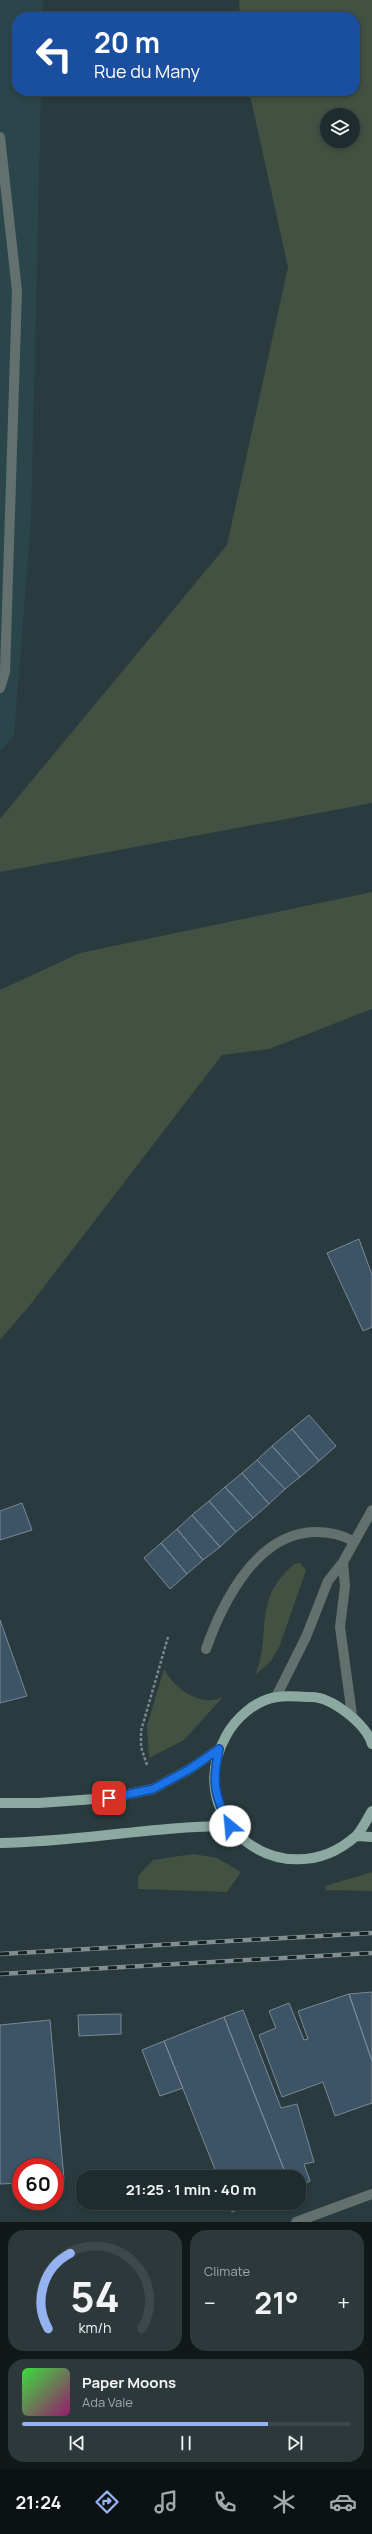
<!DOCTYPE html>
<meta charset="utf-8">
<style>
body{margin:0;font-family:Manrope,sans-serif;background:#2c383a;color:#f1f3f6;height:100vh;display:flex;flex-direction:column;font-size:15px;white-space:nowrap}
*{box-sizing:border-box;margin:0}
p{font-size:13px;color:#a1a7aa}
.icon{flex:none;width:22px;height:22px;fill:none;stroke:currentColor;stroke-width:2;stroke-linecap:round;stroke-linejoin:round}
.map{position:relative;height:2222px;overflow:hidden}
.details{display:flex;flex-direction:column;gap:8px;padding:8px;background:#111819;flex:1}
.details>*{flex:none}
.top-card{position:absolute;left:12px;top:12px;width:348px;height:84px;border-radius:16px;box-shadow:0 2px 6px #0003,0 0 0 1px #3c484a;background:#1a4fa0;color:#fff;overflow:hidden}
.controls{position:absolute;left:320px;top:108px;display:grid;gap:8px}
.controls a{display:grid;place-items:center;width:40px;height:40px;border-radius:50%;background:#1f2c2e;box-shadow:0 2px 6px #0003,0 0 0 1px #3c484a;font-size:20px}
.speed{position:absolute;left:12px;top:2158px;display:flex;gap:8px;font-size:20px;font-weight:700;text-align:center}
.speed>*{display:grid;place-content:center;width:52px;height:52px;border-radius:50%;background:#1f2c2e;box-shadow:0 2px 6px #0003,0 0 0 1px #3c484a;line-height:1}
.speed .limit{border:6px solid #d22;background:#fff;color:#111}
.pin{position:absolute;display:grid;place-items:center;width:34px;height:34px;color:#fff;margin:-17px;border-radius:8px;box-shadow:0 2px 6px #0006}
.me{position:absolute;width:44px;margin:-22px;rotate:332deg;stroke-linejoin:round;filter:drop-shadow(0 0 3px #0008)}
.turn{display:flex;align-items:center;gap:14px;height:84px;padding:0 16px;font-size:18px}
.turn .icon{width:52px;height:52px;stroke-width:2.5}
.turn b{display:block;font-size:28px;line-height:34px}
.big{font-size:30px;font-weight:700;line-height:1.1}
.details .card{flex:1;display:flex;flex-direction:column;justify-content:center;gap:6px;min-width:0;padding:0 14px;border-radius:16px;background:#2c383a}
.details .dial{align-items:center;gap:0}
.dial svg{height:104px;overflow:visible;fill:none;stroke:#3c484a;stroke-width:7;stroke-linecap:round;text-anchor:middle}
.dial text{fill:#f1f3f6;stroke:none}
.song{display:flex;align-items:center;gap:12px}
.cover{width:48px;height:48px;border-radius:6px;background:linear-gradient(135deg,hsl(120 70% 55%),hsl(320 70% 35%))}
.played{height:4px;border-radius:2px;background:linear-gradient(90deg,#95b2f1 75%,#3c484a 75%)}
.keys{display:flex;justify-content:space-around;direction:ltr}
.heat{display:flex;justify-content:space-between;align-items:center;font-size:22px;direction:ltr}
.details .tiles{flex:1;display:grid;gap:8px;grid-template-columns:1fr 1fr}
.card:last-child{grid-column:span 2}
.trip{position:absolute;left:76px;top:2170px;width:230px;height:40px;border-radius:16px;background:#1f2c2e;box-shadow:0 2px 6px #0003,0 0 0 1px #3c484a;font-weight:700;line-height:40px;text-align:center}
.tabs{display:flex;height:64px;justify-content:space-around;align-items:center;background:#0c1212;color:#a1a7aa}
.tabs .icon{width:28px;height:28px}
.tabs .on{color:#95b2f1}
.tabs b{font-size:18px;color:#f1f3f6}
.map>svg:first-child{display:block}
</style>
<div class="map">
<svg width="372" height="2222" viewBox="0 0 372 2222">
<rect width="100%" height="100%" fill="#293b3e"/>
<path fill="#2b464b" d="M0,0H43L42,17H17V91H41L31,520L14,735L0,752Z"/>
<path fill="#425142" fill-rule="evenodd" d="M239,0H372V803L0,872V819L227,545L288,267L249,91H355V17H240ZM327,115H353V141H327Z
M372,892V1009L269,1049L222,1055L30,1305L0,1340V990L80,953Z
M300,1563L306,1570L280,1645L271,1661L255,1675C271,1641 254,1604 285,1573C290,1568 293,1563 300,1563Z
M164,1669C174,1688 200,1708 223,1697L184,1740L149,1758L147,1726Z
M193,1854L217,1858L241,1872L227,1892L138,1889V1876L153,1860Z
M372,1872V1891L326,1890L325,1886Z"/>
<path fill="#3c5466" stroke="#7b8995" d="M359,1239L372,1275V1327L363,1331L327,1253Z
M309,1415L336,1446L319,1461L292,1429Z
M292,1429L319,1461L300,1477L272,1446Z
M272,1446L300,1477L285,1489L257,1460Z
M257,1460L285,1489L269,1504L242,1473Z
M242,1473L269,1504L253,1518L225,1487Z
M225,1487L253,1518L236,1532L209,1501Z
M209,1501L236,1532L220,1547L192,1515Z
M22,1503L32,1530L0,1540V1511Z
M192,1515L220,1547L203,1560L177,1529Z
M177,1529L203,1560L187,1574L161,1543Z
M161,1543L187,1574L170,1589L144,1558Z
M0,1620L27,1696L0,1703Z
M372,1992V2061L349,1994Z
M349,1994L372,2061V2103L335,2116L323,2082L282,2097L259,2035L276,2028L269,2011L289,2003L304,2040L308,2039L298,2011Z
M243,2010L281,2108L297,2104L314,2162L304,2164L310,2181L299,2186V2177H287L224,2017Z
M121,2014V2034L79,2036L78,2015Z
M224,2017L287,2177H218L164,2041Z
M50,2020L64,2179L55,2180V2167H21V2183L0,2184V2025Z
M164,2041L183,2088L160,2096L142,2050Z
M229,2203H254L232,2212Z"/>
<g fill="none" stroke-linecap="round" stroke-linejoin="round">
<path stroke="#7a888b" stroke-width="2.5" stroke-dasharray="3 2" stroke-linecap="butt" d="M147,1765L141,1747V1731L168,1637"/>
<path stroke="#62716d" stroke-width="10" d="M0,137L17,291L5,672L0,688
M343,1562L345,1586L340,1627L352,1715
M206,1649C223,1601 257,1533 315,1532C329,1532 341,1534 353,1541
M276,1697L306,1637L328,1581L343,1562L372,1510
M296,2222L372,2194"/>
<path stroke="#8ba9a1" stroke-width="10" d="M372,1744C366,1724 331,1696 310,1697C299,1697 287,1695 277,1697C255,1700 235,1719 226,1736C179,1821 284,1900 356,1836C362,1830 367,1819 372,1811
M0,1803H39L109,1798L153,1789L190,1769L219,1749
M357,1836L372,1837
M0,1843C77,1842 153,1826 229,1826"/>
<defs>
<path id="rail" d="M0,1954L372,1933
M0,1974L372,1953"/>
</defs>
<use href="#rail" stroke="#818f91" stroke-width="4.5"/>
<use href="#rail" stroke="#182022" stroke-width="3" stroke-dasharray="9" stroke-linecap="butt"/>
</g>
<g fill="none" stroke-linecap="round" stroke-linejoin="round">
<defs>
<path id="route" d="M109,1798L153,1789L190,1769L219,1749C212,1782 214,1796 230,1826"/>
</defs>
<use href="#route" stroke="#114b97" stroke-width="10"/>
<use href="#route" stroke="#1a73e8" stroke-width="7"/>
</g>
</svg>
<div class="controls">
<a><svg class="icon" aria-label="layers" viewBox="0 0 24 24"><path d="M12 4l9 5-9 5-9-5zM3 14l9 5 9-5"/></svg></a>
</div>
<div class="speed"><div class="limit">60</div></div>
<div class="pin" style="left:109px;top:1798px;background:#d93025"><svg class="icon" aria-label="arrive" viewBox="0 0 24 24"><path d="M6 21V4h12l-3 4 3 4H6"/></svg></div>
<svg class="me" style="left:230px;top:1826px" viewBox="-20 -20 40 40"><circle r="19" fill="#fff"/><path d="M0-13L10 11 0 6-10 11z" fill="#1a73e8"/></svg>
<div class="trip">21:25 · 1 min · 40 m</div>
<div class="top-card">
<div class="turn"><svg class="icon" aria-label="left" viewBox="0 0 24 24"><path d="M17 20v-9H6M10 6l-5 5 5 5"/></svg><div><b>20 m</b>Rue du Many</div></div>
</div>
</div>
<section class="details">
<div class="tiles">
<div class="card dial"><svg viewBox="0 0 100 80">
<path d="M14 69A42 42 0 1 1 86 69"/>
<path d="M14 69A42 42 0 0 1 31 11" stroke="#95b2f1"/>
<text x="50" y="56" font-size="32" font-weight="700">54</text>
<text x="50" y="72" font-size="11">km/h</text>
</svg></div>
<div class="card"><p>Climate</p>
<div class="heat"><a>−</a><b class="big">21°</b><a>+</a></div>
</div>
<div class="card">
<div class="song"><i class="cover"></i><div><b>Paper Moons</b><p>Ada Vale</p></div></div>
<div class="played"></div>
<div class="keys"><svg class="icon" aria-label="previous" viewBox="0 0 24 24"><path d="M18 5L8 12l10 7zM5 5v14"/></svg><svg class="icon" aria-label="pause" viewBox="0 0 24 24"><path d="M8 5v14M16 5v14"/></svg><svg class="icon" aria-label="next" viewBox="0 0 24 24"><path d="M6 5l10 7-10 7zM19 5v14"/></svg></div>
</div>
</div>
</section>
<nav class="tabs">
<b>21:24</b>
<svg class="icon on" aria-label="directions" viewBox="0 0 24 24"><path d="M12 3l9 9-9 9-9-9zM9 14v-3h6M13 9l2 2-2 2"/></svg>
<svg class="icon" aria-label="music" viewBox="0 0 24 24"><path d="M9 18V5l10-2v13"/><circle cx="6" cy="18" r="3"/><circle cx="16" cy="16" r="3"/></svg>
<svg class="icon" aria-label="phone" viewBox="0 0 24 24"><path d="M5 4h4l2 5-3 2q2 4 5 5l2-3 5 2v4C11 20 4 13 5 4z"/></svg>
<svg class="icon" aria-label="climate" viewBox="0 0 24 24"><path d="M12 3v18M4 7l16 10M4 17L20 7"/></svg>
<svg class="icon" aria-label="car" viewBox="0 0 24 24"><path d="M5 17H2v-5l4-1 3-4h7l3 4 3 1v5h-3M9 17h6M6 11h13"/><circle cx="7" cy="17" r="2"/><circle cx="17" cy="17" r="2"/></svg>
</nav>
